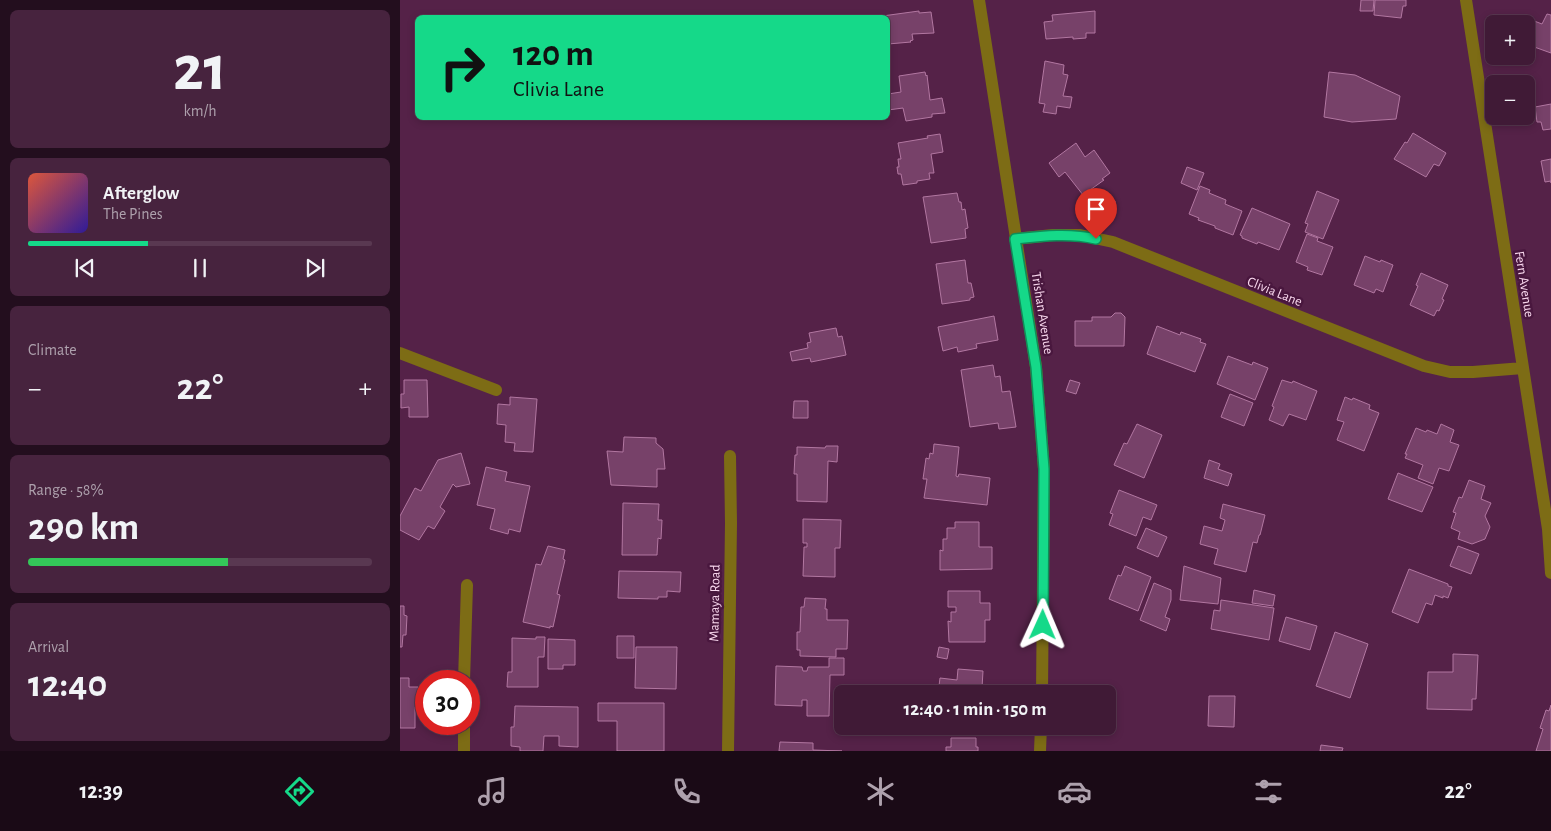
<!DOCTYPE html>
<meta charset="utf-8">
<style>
body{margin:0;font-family:"Alegreya Sans",sans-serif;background:#47233e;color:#f1f3f6;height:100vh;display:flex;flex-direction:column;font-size:19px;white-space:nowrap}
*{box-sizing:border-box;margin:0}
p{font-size:16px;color:#aea1ad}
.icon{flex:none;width:28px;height:28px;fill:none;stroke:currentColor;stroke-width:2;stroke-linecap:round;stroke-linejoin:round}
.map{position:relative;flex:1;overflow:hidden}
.drawer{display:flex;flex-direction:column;gap:10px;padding:10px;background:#230e1e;width:400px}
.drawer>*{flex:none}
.guide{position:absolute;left:15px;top:15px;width:475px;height:105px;border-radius:8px;box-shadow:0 2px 8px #0003,0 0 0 1px #593851;background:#15d989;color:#111;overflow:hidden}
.fabs{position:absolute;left:1085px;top:15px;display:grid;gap:10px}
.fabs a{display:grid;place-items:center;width:50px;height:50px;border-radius:8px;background:#401a36;box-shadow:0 2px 8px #0003,0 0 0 1px #593851;font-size:25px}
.speed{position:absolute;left:15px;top:670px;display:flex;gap:10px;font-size:25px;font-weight:700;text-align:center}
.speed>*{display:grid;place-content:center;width:65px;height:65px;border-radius:50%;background:#401a36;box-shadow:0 2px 8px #0003,0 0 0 1px #593851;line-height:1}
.speed .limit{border:8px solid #d22;background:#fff;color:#111}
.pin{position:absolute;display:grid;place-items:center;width:42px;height:42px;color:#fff;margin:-51px -21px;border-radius:50% 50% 50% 0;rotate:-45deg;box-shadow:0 0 5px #0007}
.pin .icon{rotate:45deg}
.me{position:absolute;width:55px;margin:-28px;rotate:1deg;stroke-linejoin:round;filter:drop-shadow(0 0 4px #0008)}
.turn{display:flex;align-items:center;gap:18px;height:105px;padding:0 15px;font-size:22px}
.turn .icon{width:65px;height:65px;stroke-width:2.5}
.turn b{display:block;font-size:35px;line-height:42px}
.big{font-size:38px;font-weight:600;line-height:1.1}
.drawer .tile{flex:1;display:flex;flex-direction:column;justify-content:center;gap:8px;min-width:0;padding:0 18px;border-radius:8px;background:#47233e}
.drawer .dial{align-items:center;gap:0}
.dial b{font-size:65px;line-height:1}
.song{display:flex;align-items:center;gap:15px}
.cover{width:60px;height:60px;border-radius:8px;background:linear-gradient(135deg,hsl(10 70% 55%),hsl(250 70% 35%))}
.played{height:5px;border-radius:2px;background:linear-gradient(90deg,#15d989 35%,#593851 35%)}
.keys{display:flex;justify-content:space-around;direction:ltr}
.heat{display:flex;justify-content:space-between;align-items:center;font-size:28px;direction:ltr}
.charge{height:8px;border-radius:4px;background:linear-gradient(90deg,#34c759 58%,#593851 0)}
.trip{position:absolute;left:434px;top:685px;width:282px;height:50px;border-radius:8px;background:#401a36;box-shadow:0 2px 8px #0003,0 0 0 1px #593851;font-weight:600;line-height:50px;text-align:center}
.dock{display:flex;height:80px;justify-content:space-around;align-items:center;background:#1a0a16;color:#aea1ad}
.dock .icon{width:35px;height:35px}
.dock .active{color:#15d989}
.dock b{font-size:22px;color:#f1f3f6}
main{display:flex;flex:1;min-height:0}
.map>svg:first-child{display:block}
</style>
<main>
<section class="drawer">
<div class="tile dial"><b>21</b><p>km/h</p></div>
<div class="tile">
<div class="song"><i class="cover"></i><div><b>Afterglow</b><p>The Pines</p></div></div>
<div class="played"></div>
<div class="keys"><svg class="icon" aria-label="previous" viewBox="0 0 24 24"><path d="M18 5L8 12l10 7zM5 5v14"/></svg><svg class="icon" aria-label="pause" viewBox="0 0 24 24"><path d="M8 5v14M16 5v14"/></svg><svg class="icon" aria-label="next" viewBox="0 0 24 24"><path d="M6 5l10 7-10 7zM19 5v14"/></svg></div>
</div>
<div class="tile"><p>Climate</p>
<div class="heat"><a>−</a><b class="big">22°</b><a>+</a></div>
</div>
<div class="tile"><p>Range · 58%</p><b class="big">290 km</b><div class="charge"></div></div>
<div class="tile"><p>Arrival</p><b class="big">12:40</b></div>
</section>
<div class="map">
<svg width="1151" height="751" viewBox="0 0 1151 751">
<rect width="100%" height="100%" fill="#552248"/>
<path fill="#774169" stroke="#b277a1" d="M961,0H974L973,11H960Z
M975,0H1006V6H1003L1001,18L974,15Z
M519,11V13L531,12L534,33L512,34L513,40L510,41L511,42L488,44V18L475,17Z
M695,11V33H686V38L673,39V37L646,39L644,22L653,21L652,15Z
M1147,14L1151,15V53L1126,44V27L1129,19L1142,24Z
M645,61L664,65L663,74L668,75L663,96L672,97L670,108L657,106L656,114L643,112L645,104L639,103Z
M525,72L526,76L527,75L530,100L542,98L545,113L532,114V117L506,121L503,108L488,110V94L501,92L499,76Z
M929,72L955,75L1000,96L996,119L952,122L924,117Z
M1151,104V129L1143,130L1141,122H1137L1135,107Z
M1013,133L1046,153L1039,166L1034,164L1026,177L994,159L1005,142L1007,143Z
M540,134L543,152L531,154L534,173H529L530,179L517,181V183L503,185L501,174H498L497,167H499L498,159H501L498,143L528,138L527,136Z
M676,143L685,157L694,150L710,173L702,179L704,180L683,195L665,172L659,177L649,163Z
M1151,159V183V181L1145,182L1141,161Z
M787,167L804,173L797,190L781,183Z
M800,186L810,190L809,193L826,200L825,204L842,211L833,235L815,228V226L798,220L799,218L789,214Z
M917,191L939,200L923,239L905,232L908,224L905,223Z
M557,193L559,202H561L562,210L565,209L568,228L565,229L566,238L531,243L523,197Z
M687,194H695L694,199H702V201H715V211H694L695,202H687Z
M852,208L890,224L879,250L858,242L857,244L842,238V236L840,235Z
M907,234L918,238L917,241L933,247L922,275L907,270L908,267L896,262Z
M965,256L980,262L981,260L993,265L983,292L976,289L974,293L954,285Z
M565,260L568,283H571L574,297L570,298V300L542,304L536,264Z
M1021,273L1048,285L1042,299L1044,300L1039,311L1037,310L1034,316L1010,305L1018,286L1016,285Z
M715,313H721L725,317L724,346H675V321H692V317H711Z
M594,316L598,340L576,344L577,348L558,352L557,347L543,351L538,327Z
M757,326L780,335L781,332L801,339L800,342L806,344L795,372L747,354Z
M436,328L438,337L442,336L446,355L411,362L410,358L392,361L390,352L408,348L407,343L411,342L409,333Z
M828,356L852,365L853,362L868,368L855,400L817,384Z
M593,365L595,377L600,376L602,392L610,391L616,427L599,429L598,423L570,427L561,370Z
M4,380H27L28,417H9V407L1,408V394H4Z
M670,380L680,383L676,394L666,391Z
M882,380L892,383L893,381L917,391L906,420L889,414L883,426L869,420L874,407L872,406Z
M830,394L853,403L844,426L821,417Z
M110,397L137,399L133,452L114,451L115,443L105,442L106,425L97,424L98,404L110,405Z
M945,397L952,400L953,398L970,405L969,409L979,413L964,451L937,440L944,422L937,420Z
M394,401H408V418H393Z
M737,424L762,435L744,478L714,465L724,443L727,444Z
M1041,424L1054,430L1050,442L1059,445L1049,471L1039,468L1033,484L1018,478L1023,465L1005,458L1007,454H1005L1016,428L1026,432L1027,430L1037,434Z
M224,437L256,438V443L263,449L265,469H257V487L211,485L207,451L223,452Z
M534,444L559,447L556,476L558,477L559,474L590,478L587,505L524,498L527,479H523L526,458L529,459L530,453L533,454Z
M426,446H438L437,462L428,461L427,502L397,501V474H394L395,455H397V447L425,448Z
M61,453L70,484L56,487L53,484L40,507L45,511L34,529L28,526L19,540L0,530V516L15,488L21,491L38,460Z
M809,460L820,464L818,469L832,474L828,486L804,478Z
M86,467L107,472L105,481L130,486L120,532L109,529L108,534L90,529L95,509L77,505Z
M998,473L1033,487L1022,512L988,499Z
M1069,480L1085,486L1081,499L1091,503L1085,516L1090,527L1085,539L1072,544L1058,539L1060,532L1051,528L1056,513L1053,512L1059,497L1062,498Z
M719,490L757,505L751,520L743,517L736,536L709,525L713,514L710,513Z
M223,503L259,504L258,520H262L261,539L258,538L257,555H222Z
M823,504L865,515L860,535H859L857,543L853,542L846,572L814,564L818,549L800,544L804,526L822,531L825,520L820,518Z
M403,519L441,520L440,548H435V577L403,576L404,547H407V543H403Z
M555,522H579V547H592V569L540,570V550L543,551V539H547V528H555Z
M746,528L767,537L758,557L737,548Z
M148,546L165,550L163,559L165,560L157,594L160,595L153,627L150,626V628L123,622L136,564L141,565Z
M1058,546L1079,554L1071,574L1050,566Z
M725,566L751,577L738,611L709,599L718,575L721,576Z
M784,566L821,578L818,604L780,600Z
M1009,569L1048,584V586L1052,587L1048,598L1043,596V598L1035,595L1032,605L1026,603L1018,623L992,612Z
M219,571L281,572L280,592L267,591V597H258V599L218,598Z
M754,583L771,590V600L765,617L770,619L766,631L740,620Z
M854,590L875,595L873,606L852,603Z
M548,591H580V603H590V620H585V642H549L548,621L551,622V612H556V607H548Z
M405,598L426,599L425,609H427V620H448L447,649H436V657L400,656V650H397V632H400L401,607H404Z
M821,600L874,608L869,640L811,629L814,610L820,611Z
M0,606H4V615L7,616L6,635H3L2,647H0Z
M886,617L917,626L910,650L879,641Z
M935,632L968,644L950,698L916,686Z
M217,636H234V658H217Z
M136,637H145L144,657H138V687H107L108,672H112V638L136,639Z
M148,639L175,640V665H163V669H148Z
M236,647H277L276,689L235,688Z
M539,647L549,649L547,659L537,657Z
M1053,654L1078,655L1076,699H1072V710L1027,709L1028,672H1053Z
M429,658H444V675H430L429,716H407V700H402V706L375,705L376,666L402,667L403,671H407L408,667H429Z
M558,669L583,671L582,688H586L585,694H538L540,678L557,680Z
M0,678H9V687H18V707H15V728H0Z
M809,696H835L834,727L808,726Z
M198,703H264V751H217V721H198Z
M1151,705V751H1136L1143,729L1140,728L1146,710L1149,711Z
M115,706L178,707V747L159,746V736H144L143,751H120V747L111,746V727H114Z
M551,738H576V747H578V751H546V747H551Z
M380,742L413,743V750L442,751H379Z
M921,745L943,748L942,751H920Z"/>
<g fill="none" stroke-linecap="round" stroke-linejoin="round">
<path stroke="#7d6c15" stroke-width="12" d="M579,0L636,367L644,469L642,694
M1066,0L1148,529L1151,573
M615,239L653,235H680L713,242L1024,366L1050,372H1073L1123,368
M0,353L96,390
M64,681L67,585
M64,751V724
M328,751L331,523L330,456
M640,751L641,726"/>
</g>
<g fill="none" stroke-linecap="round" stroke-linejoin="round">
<defs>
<path id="route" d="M643,625L644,469L636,367L615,239C643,236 669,233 696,239"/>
</defs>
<use href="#route" stroke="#0e8d59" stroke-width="12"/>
<use href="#route" stroke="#15d989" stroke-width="9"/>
</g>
<g text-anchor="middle" stroke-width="5" stroke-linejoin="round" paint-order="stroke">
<g font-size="14" fill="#f9d8ee" stroke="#49173e">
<text transform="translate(1125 284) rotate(81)" y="5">Fern Avenue</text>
<text transform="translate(875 291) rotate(22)" y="5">Clivia Lane</text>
<text transform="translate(643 313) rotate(81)" y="5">Trishan Avenue</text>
<text transform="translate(314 603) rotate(-89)" y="5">Mamaya Road</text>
</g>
</g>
</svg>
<div class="fabs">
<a>+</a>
<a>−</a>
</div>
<div class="speed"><div class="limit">30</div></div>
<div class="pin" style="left:696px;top:239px;background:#d93025"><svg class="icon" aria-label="arrive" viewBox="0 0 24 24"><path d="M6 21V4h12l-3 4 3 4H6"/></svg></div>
<svg class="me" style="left:643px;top:625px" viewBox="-20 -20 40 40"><path d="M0-17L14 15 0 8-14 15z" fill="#15d989" stroke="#fff" stroke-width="4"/></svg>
<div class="trip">12:40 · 1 min · 150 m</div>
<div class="guide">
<div class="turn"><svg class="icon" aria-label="right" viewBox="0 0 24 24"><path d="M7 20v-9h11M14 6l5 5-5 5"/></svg><div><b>120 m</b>Clivia Lane</div></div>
</div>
</div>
</main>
<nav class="dock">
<b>12:39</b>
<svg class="icon active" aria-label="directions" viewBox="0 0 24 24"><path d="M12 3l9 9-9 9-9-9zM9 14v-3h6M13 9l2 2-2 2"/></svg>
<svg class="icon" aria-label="music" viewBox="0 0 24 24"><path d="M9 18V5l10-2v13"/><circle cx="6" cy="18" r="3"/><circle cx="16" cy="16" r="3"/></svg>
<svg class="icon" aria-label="phone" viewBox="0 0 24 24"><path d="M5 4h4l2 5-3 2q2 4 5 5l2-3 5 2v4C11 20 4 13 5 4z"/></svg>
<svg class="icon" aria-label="climate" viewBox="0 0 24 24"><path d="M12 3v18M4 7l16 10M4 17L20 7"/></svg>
<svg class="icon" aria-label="car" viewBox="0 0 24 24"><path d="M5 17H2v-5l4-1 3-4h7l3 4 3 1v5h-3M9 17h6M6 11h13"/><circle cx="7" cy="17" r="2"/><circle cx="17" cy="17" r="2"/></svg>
<svg class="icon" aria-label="filters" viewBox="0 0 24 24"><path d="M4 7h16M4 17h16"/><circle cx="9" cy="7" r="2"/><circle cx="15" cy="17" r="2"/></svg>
<b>22°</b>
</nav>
